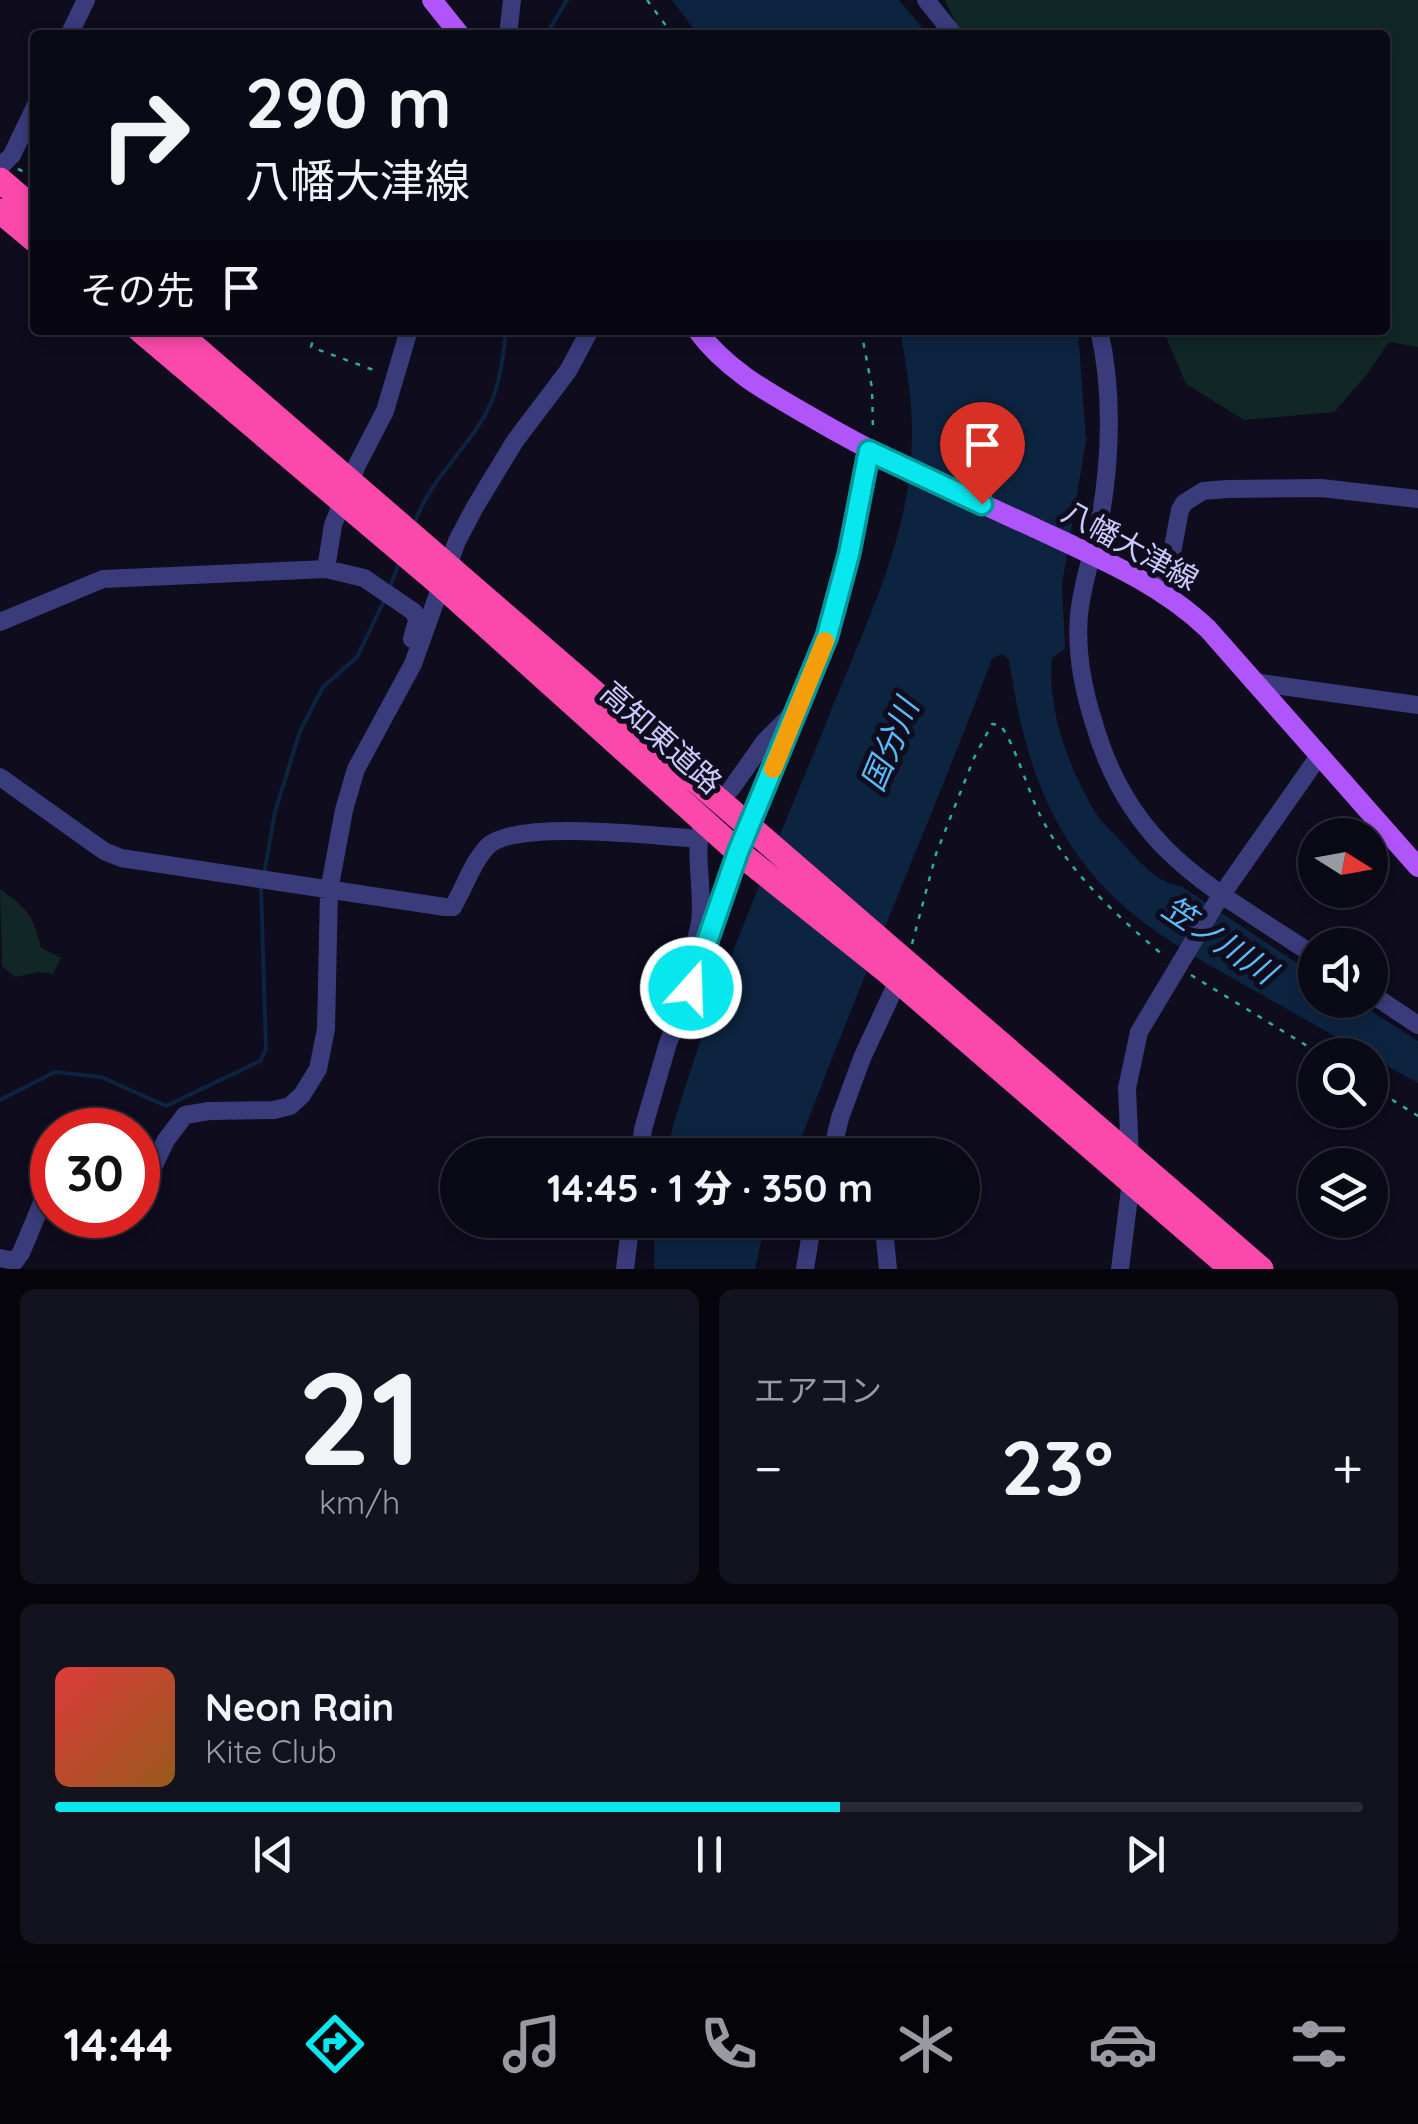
<!DOCTYPE html>
<html lang="ja">
<meta charset="utf-8">
<style>
body{margin:0;font-family:Quicksand,"Noto Sans JP",sans-serif;background:#13121f;color:#f1f3f6;height:100vh;display:flex;flex-direction:column;font-size:38px;white-space:nowrap}
*{box-sizing:border-box;margin:0}
p{font-size:32px;color:#999aa1}
.icon{flex:none;width:55px;height:55px;fill:none;stroke:currentColor;stroke-width:2;stroke-linecap:round;stroke-linejoin:round}
.map{position:relative;height:1269px;overflow:hidden}
.side{display:flex;flex-direction:column;gap:20px;padding:20px;background:#06050c;flex:1}
.side>*{flex:none}
.top-card{position:absolute;left:30px;top:30px;width:1360px;height:305px;border-radius:10px;box-shadow:0 5px 15px #0003,0 0 0 2px #2a2a35;background:#0a0916;color:#f1f3f6;overflow:hidden}
.needle{width:65px;rotate:101deg}
.tools{position:absolute;left:1298px;top:818px;display:grid;gap:20px}
.tools a{display:grid;place-items:center;width:90px;height:90px;border-radius:50%;background:#0a0916;box-shadow:0 5px 15px #0003,0 0 0 2px #2a2a35;font-size:50px}
.speed{position:absolute;left:30px;top:1108px;display:flex;gap:20px;font-size:50px;font-weight:700;text-align:center}
.speed>*{display:grid;place-content:center;width:130px;height:130px;border-radius:50%;background:#0a0916;box-shadow:0 5px 15px #0003,0 0 0 2px #2a2a35;line-height:1}
.speed .limit{border:15px solid #d22;background:#fff;color:#111}
.pin{position:absolute;display:grid;place-items:center;width:85px;height:85px;color:#fff;margin:-102px -42px;border-radius:50% 50% 50% 0;rotate:-45deg;box-shadow:0 0 10px #0007}
.pin .icon{rotate:45deg}
.me{position:absolute;width:110px;margin:-55px;rotate:20deg;stroke-linejoin:round;filter:drop-shadow(0 0 8px #0008)}
.turn{display:flex;align-items:center;gap:35px;height:210px;padding:0 50px;font-size:45px}
.turn .icon{width:130px;height:130px;stroke-width:2.5}
.turn b{display:block;font-size:70px;line-height:85px}
.then{display:flex;align-items:center;height:95px;padding:0 50px;background:#0003;gap:20px;font-size:38px}
.big{font-size:75px;font-weight:800;line-height:1.1}
.side .tile{flex:1;display:flex;flex-direction:column;justify-content:center;gap:15px;min-width:0;padding:0 35px;border-radius:15px;background:#13121f}
.side .dial{align-items:center;gap:0}
.dial b{font-size:130px;line-height:1}
.song{display:flex;align-items:center;gap:30px}
.cover{width:120px;height:120px;border-radius:15px;background:linear-gradient(135deg,hsl(0 70% 55%),hsl(30 70% 35%))}
.played{height:10px;border-radius:5px;background:linear-gradient(90deg,#07e7ed 60%,#2a2a35 60%)}
.keys{display:flex;justify-content:space-around;direction:ltr}
.heat{display:flex;justify-content:space-between;align-items:center;font-size:55px;direction:ltr}
.side .tiles{flex:1;display:grid;gap:20px;grid-template-columns:1fr 1fr}
.tile:last-child{grid-column:span 2}
.trip{position:absolute;left:440px;top:1138px;width:540px;height:100px;border-radius:50px;background:#0a0916;box-shadow:0 5px 15px #0003,0 0 0 2px #2a2a35;font-weight:800;line-height:100px;text-align:center}
.tabs{display:flex;height:160px;justify-content:space-around;align-items:center;background:#040409;color:#999aa1}
.tabs .icon{width:70px;height:70px}
.tabs .selected{color:#07e7ed}
.tabs b{font-size:45px;color:#f1f3f6}
.map>svg:first-child{display:block}
</style>
<div class="map">
<svg width="1418" height="1269" viewBox="0 0 1418 1269">
<rect width="100%" height="100%" fill="#0e0c1d"/>
<path fill="#102725" d="M945,0H1418V347L1389,342L1365,377L1334,412L1244,420L1186,384L1163,330H1385V35H961Z
M0,889C28,909 33,915 41,948L61,958L53,974L39,972L15,977L2,966Z"/>
<path fill="#0d2441" d="M672,0H899L928,35H698Z
M900,330H1078L1086,440L1062,585L1065,649L1052,658C1047,708 1067,762 1091,805C1099,821 1115,834 1126,847C1140,863 1159,884 1181,886L1315,975V1000H1354L1418,1041V1083C1367,1055 1317,1026 1266,997C1204,962 1133,926 1088,869C1039,808 1020,735 1009,659L1001,654L992,659C929,826 857,988 795,1155H665C706,1004 770,861 829,716C859,640 898,561 909,480C916,423 910,385 900,330Z
M655,1220H766L755,1269H654Z"/>
<g fill="none" stroke-linecap="round" stroke-linejoin="round">
<path stroke="#0d2441" stroke-width="4" d="M546,35L567,0
M414,524C431,479 458,459 482,420C499,394 503,360 506,330
M389,589L400,561
M264,874L275,812L300,731L323,687L357,657L384,601
M0,1100L55,1072L101,1077L166,1106L260,1061L266,1049L261,887"/>
<path stroke="#30ab9b" stroke-width="2.5" stroke-dasharray="5 8" stroke-linecap="butt" d="M647,0L673,35
M18,169L35,177
M316,330L311,347L379,372
M861,330L872,388L873,430
M912,944L936,854L974,758L992,724L1000,725C1015,743 1028,792 1041,817C1070,874 1116,915 1164,956
M1191,975L1322,1055
M1370,1086L1418,1116"/>
<path stroke="#393b7b" stroke-width="18" d="M926,0L954,35
M69,35L86,0
M508,35L512,0
M0,167L12,155L35,107
M1099,330C1113,388 1111,460 1100,519C1094,551 1082,583 1079,615C1076,650 1083,688 1093,720C1130,851 1210,886 1315,956
M326,569L333,525L357,465L385,411L409,330
M1158,590L1170,563L1180,510L1184,503L1203,491L1227,489L1321,488L1418,499
M0,622L103,579L326,569L364,578L414,612L417,621L412,639
M1253,682L1418,705
M0,777L104,851L121,858L445,907H453C464,888 473,861 488,846C516,819 658,836 698,839
M731,789L765,741L793,713
M701,830C694,853 704,895 700,922C698,934 694,944 694,955L702,961
M1370,993L1418,1025
M640,1155L643,1129L668,1043L702,961L738,852L827,636L849,553L869,451
M831,1155L840,1118L862,1058L901,974
M138,1190L145,1184L166,1140L185,1115L209,1111L274,1110L290,1106L302,1095L318,1069L326,1029L329,891L344,810L356,769L413,664L457,541L475,507L515,441L568,371L590,330
M883,1220L888,1269
M0,1258L15,1261L21,1253L52,1179
M625,1269L631,1220
M805,1269L813,1220
M1120,1269L1131,1181L1127,1088L1139,1032L1218,900L1319,756"/>
<path stroke="#b055fa" stroke-width="20" d="M432,0L460,35
M697,330C726,370 769,393 811,417C884,460 961,494 1037,529C1097,557 1160,583 1208,629L1418,867"/>
<path stroke="#fa49ab" stroke-width="25" d="M0,180L35,210
M0,211L35,240
M140,330L440,584L738,852L888,972L1232,1269
M175,330L1261,1269"/>
</g>
<g fill="none" stroke-linecap="round" stroke-linejoin="round">
<defs>
<path id="route" d="M691,988L738,852L827,636L849,554L869,451L982,504"/>
</defs>
<use href="#route" stroke="#05969a" stroke-width="25"/>
<use href="#route" stroke="#07e7ed" stroke-width="18"/>
<path stroke="#f59e0b" stroke-width="18" d="M773,769L825,641"/>
</g>
<g text-anchor="middle" stroke-width="10" stroke-linejoin="round" paint-order="stroke">
<g font-size="30" fill="#cccafd" stroke="#0e0c1d">
<text transform="translate(1130 546) rotate(29)" y="10">八幡大津線</text>
<text transform="translate(661 738) rotate(42)" y="10">高知東道路</text>
</g>
<g font-size="32" font-style="italic" fill="#5bbcfa" stroke="#0e0c1d">
<text transform="translate(890 745) rotate(-67)" y="11">国分川</text>
<text transform="translate(1219 940) rotate(34)" y="11">笠ノ川川</text>
</g>
</g>
</svg>
<div class="tools">
<a><svg class="needle" viewBox="-14 -14 28 28"><path d="M0-13l5 13h-10z" fill="#e53935"/><path d="M0 13l5-13h-10z" fill="#999aa1"/></svg></a>
<a><svg class="icon" aria-label="sound" viewBox="0 0 24 24"><path d="M4 9h4l5-4v14l-5-4H4zM17 9q2 3 0 6"/></svg></a>
<a><svg class="icon" aria-label="search" viewBox="0 0 24 24"><circle cx="10" cy="10" r="6"/><path d="M15 15l6 6"/></svg></a>
<a><svg class="icon" aria-label="layers" viewBox="0 0 24 24"><path d="M12 4l9 5-9 5-9-5zM3 14l9 5 9-5"/></svg></a>
</div>
<div class="speed"><div class="limit">30</div></div>
<div class="pin" style="left:982px;top:504px;background:#d93025"><svg class="icon" aria-label="arrive" viewBox="0 0 24 24"><path d="M6 21V4h12l-3 4 3 4H6"/></svg></div>
<svg class="me" style="left:691px;top:988px" viewBox="-20 -20 40 40"><circle r="17" fill="#07e7ed" stroke="#fff" stroke-width="3"/><path d="M0-11L8 9 0 5-8 9z" fill="#fff"/></svg>
<div class="trip">14:45 · 1 分 · 350 m</div>
<div class="top-card">
<div class="turn"><svg class="icon" aria-label="right" viewBox="0 0 24 24"><path d="M7 20v-9h11M14 6l5 5-5 5"/></svg><div><b>290 m</b>八幡大津線</div></div>
<div class="then">その先<svg class="icon" aria-label="arrive" viewBox="0 0 24 24"><path d="M6 21V4h12l-3 4 3 4H6"/></svg></div>
</div>
</div>
<section class="side">
<div class="tiles">
<div class="tile dial"><b>21</b><p>km/h</p></div>
<div class="tile"><p>エアコン</p>
<div class="heat"><a>−</a><b class="big">23°</b><a>+</a></div>
</div>
<div class="tile">
<div class="song"><i class="cover"></i><div><b>Neon Rain</b><p>Kite Club</p></div></div>
<div class="played"></div>
<div class="keys"><svg class="icon" aria-label="previous" viewBox="0 0 24 24"><path d="M18 5L8 12l10 7zM5 5v14"/></svg><svg class="icon" aria-label="pause" viewBox="0 0 24 24"><path d="M8 5v14M16 5v14"/></svg><svg class="icon" aria-label="next" viewBox="0 0 24 24"><path d="M6 5l10 7-10 7zM19 5v14"/></svg></div>
</div>
</div>
</section>
<nav class="tabs">
<b>14:44</b>
<svg class="icon selected" aria-label="directions" viewBox="0 0 24 24"><path d="M12 3l9 9-9 9-9-9zM9 14v-3h6M13 9l2 2-2 2"/></svg>
<svg class="icon" aria-label="music" viewBox="0 0 24 24"><path d="M9 18V5l10-2v13"/><circle cx="6" cy="18" r="3"/><circle cx="16" cy="16" r="3"/></svg>
<svg class="icon" aria-label="phone" viewBox="0 0 24 24"><path d="M5 4h4l2 5-3 2q2 4 5 5l2-3 5 2v4C11 20 4 13 5 4z"/></svg>
<svg class="icon" aria-label="climate" viewBox="0 0 24 24"><path d="M12 3v18M4 7l16 10M4 17L20 7"/></svg>
<svg class="icon" aria-label="car" viewBox="0 0 24 24"><path d="M5 17H2v-5l4-1 3-4h7l3 4 3 1v5h-3M9 17h6M6 11h13"/><circle cx="7" cy="17" r="2"/><circle cx="17" cy="17" r="2"/></svg>
<svg class="icon" aria-label="filters" viewBox="0 0 24 24"><path d="M4 7h16M4 17h16"/><circle cx="9" cy="7" r="2"/><circle cx="15" cy="17" r="2"/></svg>
</nav>
